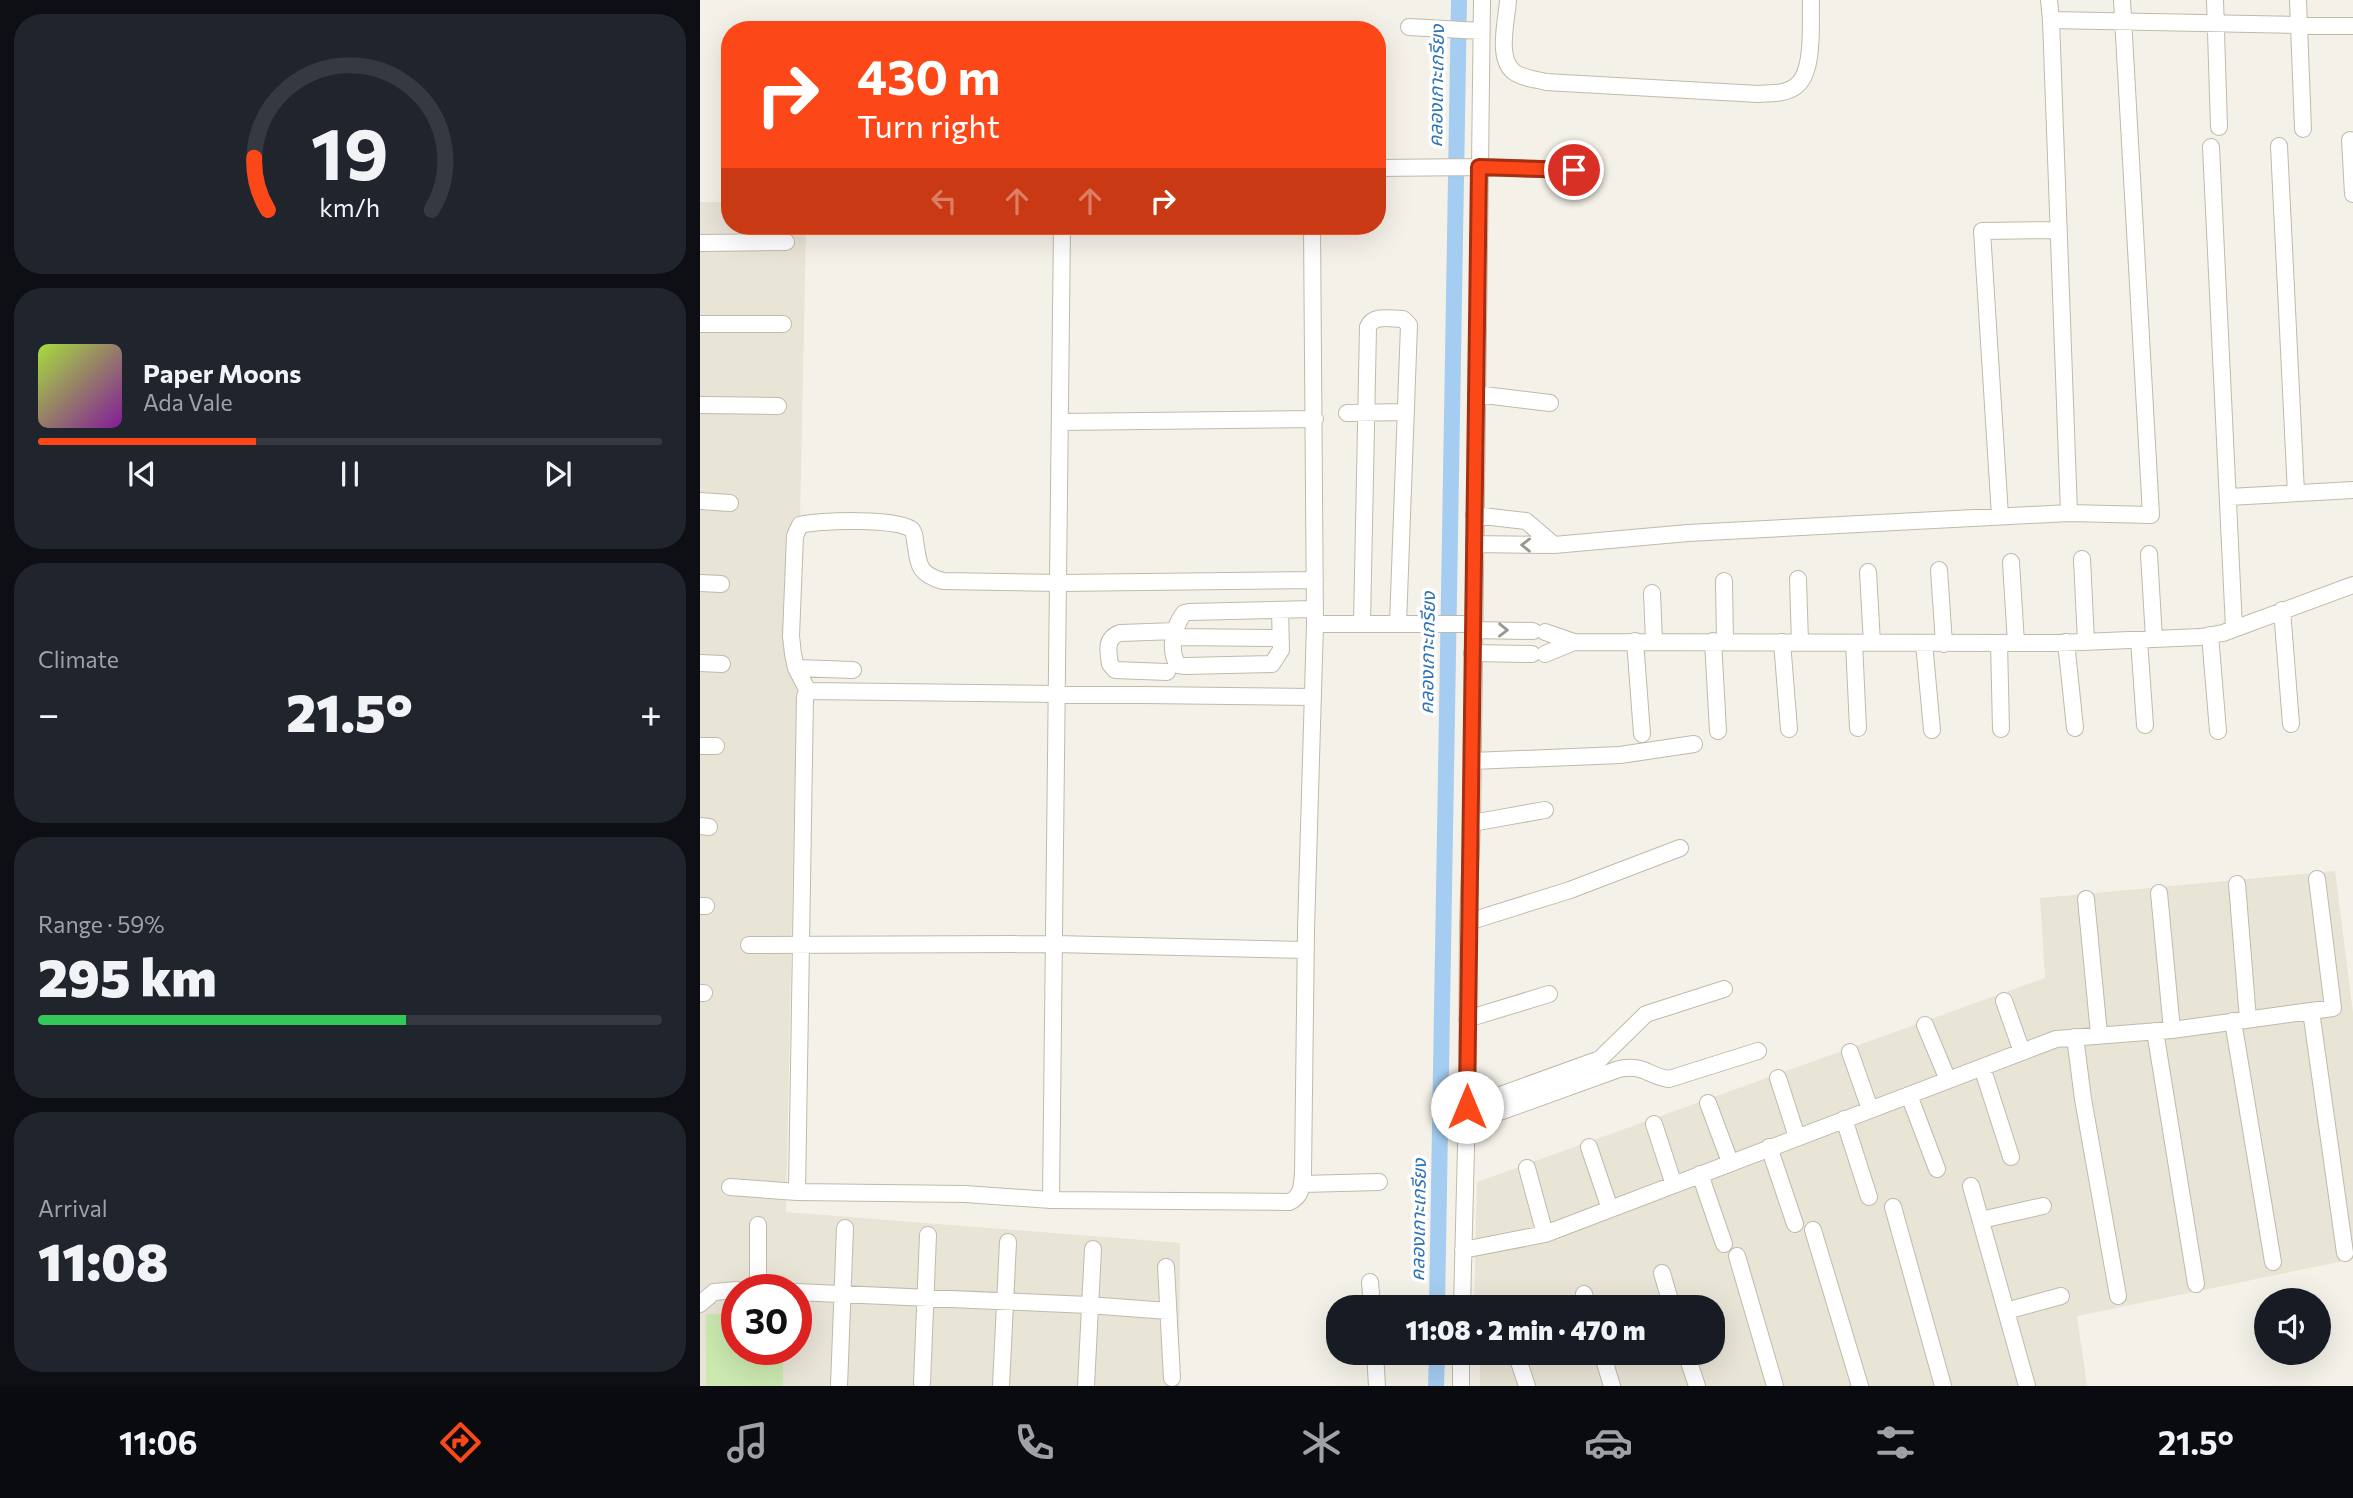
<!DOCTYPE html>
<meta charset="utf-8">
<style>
body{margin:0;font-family:Commissioner,"Noto Sans Thai",sans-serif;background:#20242c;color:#f1f3f6;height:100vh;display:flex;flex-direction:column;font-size:26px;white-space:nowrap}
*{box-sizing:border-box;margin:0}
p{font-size:23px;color:#9ea1a6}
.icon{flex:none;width:38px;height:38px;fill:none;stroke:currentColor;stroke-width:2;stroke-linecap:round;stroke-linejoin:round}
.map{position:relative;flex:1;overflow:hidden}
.drawer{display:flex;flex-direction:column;gap:14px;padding:14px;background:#0d0f14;width:700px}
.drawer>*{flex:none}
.hud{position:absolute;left:21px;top:21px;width:665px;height:214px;border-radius:28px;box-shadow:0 7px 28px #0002;background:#fc4818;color:#fff;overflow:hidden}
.tools{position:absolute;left:1554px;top:1288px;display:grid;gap:14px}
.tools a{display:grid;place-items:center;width:77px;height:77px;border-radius:50%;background:#171b24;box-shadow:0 7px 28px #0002;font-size:35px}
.speed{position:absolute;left:21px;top:1274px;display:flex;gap:14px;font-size:35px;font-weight:700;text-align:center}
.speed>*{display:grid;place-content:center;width:91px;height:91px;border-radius:50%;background:#171b24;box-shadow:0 7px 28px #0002;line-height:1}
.speed .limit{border:10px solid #d22;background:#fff;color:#111}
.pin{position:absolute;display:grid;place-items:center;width:60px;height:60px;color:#fff;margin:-30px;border:4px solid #fff;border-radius:50%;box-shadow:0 2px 7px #0007}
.me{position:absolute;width:77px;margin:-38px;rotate:0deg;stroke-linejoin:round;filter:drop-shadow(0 0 5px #0008)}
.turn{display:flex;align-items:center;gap:24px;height:147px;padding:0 21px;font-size:32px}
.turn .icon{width:91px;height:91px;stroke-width:2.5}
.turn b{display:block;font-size:49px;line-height:60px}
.lanes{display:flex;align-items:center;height:66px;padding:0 21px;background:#0003;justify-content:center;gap:35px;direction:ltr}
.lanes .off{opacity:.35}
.big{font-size:52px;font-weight:800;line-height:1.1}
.drawer .widget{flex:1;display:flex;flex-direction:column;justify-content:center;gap:10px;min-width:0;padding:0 24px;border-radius:28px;background:#20242c}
.drawer .dial{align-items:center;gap:0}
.dial svg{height:182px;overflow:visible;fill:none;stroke:#363941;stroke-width:7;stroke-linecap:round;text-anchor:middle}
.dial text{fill:#f1f3f6;stroke:none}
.song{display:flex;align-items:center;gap:21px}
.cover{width:84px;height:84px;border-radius:10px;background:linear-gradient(135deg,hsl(80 70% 55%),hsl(290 70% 35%))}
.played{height:7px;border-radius:4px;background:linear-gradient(90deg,#fc4818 35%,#363941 35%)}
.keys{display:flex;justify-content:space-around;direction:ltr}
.heat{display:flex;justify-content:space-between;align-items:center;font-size:38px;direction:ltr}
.charge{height:10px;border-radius:5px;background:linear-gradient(90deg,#34c759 59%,#363941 0)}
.trip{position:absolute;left:626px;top:1295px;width:399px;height:70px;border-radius:28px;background:#171b24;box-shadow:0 7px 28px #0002;font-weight:800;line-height:70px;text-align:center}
.dock{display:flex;height:112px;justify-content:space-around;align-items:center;background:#090b0e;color:#9ea1a6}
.dock .icon{width:49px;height:49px}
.dock .on{color:#fc4818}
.dock b{font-size:32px;color:#f1f3f6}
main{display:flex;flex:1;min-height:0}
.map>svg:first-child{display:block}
</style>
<main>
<section class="drawer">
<div class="widget dial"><svg viewBox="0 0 100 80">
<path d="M14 69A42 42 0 1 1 86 69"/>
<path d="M14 69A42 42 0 0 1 8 46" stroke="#fc4818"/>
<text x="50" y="56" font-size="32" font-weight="700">19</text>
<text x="50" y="72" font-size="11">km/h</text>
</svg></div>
<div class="widget">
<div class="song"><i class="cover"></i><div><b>Paper Moons</b><p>Ada Vale</p></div></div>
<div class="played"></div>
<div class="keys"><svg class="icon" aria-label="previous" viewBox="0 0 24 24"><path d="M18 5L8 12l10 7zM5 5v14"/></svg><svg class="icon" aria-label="pause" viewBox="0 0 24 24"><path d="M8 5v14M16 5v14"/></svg><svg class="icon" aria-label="next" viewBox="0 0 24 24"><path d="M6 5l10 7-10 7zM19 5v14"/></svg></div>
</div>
<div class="widget"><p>Climate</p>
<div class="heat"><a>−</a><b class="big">21.5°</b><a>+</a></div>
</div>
<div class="widget"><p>Range · 59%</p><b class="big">295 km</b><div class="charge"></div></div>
<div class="widget"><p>Arrival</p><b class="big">11:08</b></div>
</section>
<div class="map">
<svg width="1653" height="1386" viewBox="0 0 1653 1386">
<rect width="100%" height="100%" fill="#f4f1e8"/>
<path fill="#e8e4d6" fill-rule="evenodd" d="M0,202H30V226H106L86,1212L480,1243L479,1386H0ZM37,1290H96V1349H37Z
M1635,871L1653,1013V1259L1377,1316L1387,1386H780V1353H1013V1307H774L777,1182L1345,978L1340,898Z"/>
<path fill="#cce9b1" d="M6,1314H37V1349H83V1386H6Z"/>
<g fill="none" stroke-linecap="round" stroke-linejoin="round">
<path stroke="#a4cdf1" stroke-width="16" d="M737,1307L759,0
M736,1386L737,1353"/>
<defs>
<path id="minor" d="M808,0C807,20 796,58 814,72C823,79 836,79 846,82L1058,94C1071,93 1086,94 1096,86C1115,72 1110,22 1111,0
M1349,0L1351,20
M1515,0L1519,127
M1598,0L1603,129
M709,27L781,31
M1650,140L1653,194
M1579,146L1596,493
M1511,147L1534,628
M677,168L779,167L874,170
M0,243L86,242
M0,324H83
M776,394L850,403
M0,405L78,406
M647,413L706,412
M360,422L615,419
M1529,497L1653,490
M0,501L30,503
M1369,513L1351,20L1653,26
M1300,516L1282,231L1358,230
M774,544L854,545L826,521L774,515
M854,545L988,533L1369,513L1451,515L1422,0
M1449,554L1454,639
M1382,559L1386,642
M1311,562L1316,643
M1239,570L1244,644
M1168,572L1172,643
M1098,579L1100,643
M1024,581L1025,642
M0,583L21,584
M952,593L954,641
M580,610L581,650L572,664L485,666L478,665C468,650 474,626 484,613L489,612L615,609
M1582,610L1591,724
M615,624H773
M662,624L668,327C673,314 691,319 703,319L709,325L698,624
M772,630L833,631
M845,632L874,642L1358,643L1501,637L1523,633L1653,585
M1510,635L1518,731
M474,637L580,638
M1439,640L1445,725
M935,641L942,734
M1013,641L1018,731
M1082,642L1089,729
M1366,642L1375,728
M1154,643L1158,728
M1224,643L1232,730
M1299,643L1301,729
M772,653L832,654
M845,654L874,642
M0,663L22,664
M96,668L153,670
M467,672L415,670L410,664C408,651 405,638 420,633L476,631
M108,691L613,697
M0,746H16
M772,761L920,755L994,744
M772,823L845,810
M0,826L9,827
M1537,884L1548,1019
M1459,893L1472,1030
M1386,899L1399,1034
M0,906H6
M768,922L870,890L980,848
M49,945L355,944L606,950
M0,993H4
M1304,1001L1322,1052
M1611,1011L1633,1008L1617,879
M767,1019L849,994
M1533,1021L1573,1262
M1225,1025L1248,1080
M1455,1031L1496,1284
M1375,1037L1383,1099L1418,1296
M1150,1052L1170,1109
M1282,1067L1311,1157
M1078,1078L1097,1137
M1209,1095L1237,1169
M1008,1103L1030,1162
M767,1107L900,1059L946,1014L1024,989
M1144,1119L1169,1197
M766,1124L919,1069C945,1064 947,1076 969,1079L1058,1051
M954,1124L974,1185
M889,1147L910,1209
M1069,1147L1095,1224
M827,1168L845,1234
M1000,1174L1024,1244
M602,1184L679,1182
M1271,1186L1327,1386
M30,1187L97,1192L265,1194L351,1200L589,1202C602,1197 602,1185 603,1173L606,929L615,624L612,226
M97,1192L105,696L108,691L96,668L93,654L91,636L95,536L100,525C116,520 203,518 212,530C214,533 215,537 215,541C219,564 217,574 243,581L359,583L615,580
M351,1200L362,226
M1193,1207L1243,1386
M1281,1220L1343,1206
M1113,1230L1160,1386
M763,1250L845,1234L1356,1039L1472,1030L1611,1011L1645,1253
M1037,1256L1075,1386
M466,1267L472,1378
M962,1273L972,1307
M670,1282L672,1307
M58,1290V1225
M96,1292L388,1305L468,1311
M884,1294L888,1307
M0,1304L14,1292L37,1290
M762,1307L767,1107L768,922L772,823L782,0
M1306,1311L1361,1296
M675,1353L677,1386
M816,1353L827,1386
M902,1353L912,1386
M986,1353L997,1386
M222,1383L228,1235
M139,1386L145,1228
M301,1386L308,1242
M386,1386L393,1249
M761,1386V1353"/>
</defs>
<use href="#minor" stroke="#c0baab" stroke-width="18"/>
<use href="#minor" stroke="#fff" stroke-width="16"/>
</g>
<defs><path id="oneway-chevron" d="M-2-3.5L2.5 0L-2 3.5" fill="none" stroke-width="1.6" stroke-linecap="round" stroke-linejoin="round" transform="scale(1.75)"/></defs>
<g stroke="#9a9791">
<use href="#oneway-chevron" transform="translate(826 545) rotate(-179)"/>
<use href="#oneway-chevron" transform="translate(803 630) rotate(1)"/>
</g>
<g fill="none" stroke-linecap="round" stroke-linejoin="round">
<defs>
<path id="route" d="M767,1107L779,167L874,170"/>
</defs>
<use href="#route" stroke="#a42f10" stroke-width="18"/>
<use href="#route" stroke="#fc4818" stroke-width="12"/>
</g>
<g text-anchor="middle" stroke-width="7" stroke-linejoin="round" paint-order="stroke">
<g font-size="19" font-style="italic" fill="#2e74b6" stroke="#fff">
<text transform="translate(736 86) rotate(-89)" y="7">คลองเกาะเกรียง</text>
<text transform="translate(727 653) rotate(-89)" y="7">คลองเกาะเกรียง</text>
<text transform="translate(718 1220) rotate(-89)" y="7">คลองเกาะเกรียง</text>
</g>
</g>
</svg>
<div class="tools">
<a><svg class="icon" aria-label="sound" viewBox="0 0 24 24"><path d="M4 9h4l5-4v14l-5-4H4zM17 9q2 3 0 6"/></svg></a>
</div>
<div class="speed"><div class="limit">30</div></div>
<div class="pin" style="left:874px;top:170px;background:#d93025"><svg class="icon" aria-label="arrive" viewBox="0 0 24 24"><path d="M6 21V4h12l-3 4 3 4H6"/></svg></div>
<svg class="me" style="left:767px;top:1107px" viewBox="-20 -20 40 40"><circle r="19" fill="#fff"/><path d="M0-13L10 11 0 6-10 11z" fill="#fc4818"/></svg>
<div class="trip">11:08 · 2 min · 470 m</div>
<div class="hud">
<div class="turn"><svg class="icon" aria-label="right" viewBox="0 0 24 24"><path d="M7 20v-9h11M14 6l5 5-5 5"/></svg><div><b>430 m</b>Turn right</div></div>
<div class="lanes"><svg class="icon off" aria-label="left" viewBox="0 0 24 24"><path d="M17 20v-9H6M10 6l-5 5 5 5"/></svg><svg class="icon off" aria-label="ahead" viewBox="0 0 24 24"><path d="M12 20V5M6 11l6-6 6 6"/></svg><svg class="icon off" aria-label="ahead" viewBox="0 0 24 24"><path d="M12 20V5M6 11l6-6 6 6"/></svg><svg class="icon" aria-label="right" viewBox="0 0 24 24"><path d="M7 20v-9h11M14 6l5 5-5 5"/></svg></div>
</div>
</div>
</main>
<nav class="dock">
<b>11:06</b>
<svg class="icon on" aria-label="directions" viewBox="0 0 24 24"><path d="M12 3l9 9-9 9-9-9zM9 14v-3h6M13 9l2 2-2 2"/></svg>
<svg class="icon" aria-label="music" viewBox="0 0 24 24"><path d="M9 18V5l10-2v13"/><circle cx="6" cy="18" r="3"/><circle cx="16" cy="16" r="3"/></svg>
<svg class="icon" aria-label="phone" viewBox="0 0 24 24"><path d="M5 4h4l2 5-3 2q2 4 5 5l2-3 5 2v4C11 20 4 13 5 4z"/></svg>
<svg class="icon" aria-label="climate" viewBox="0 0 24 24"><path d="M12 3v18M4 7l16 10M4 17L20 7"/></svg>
<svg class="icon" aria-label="car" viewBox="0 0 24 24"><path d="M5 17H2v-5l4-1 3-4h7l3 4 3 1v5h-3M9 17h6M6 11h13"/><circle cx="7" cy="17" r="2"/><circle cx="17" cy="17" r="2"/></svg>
<svg class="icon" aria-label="filters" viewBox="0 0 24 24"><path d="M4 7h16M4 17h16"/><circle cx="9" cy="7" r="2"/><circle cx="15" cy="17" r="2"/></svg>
<b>21.5°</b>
</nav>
